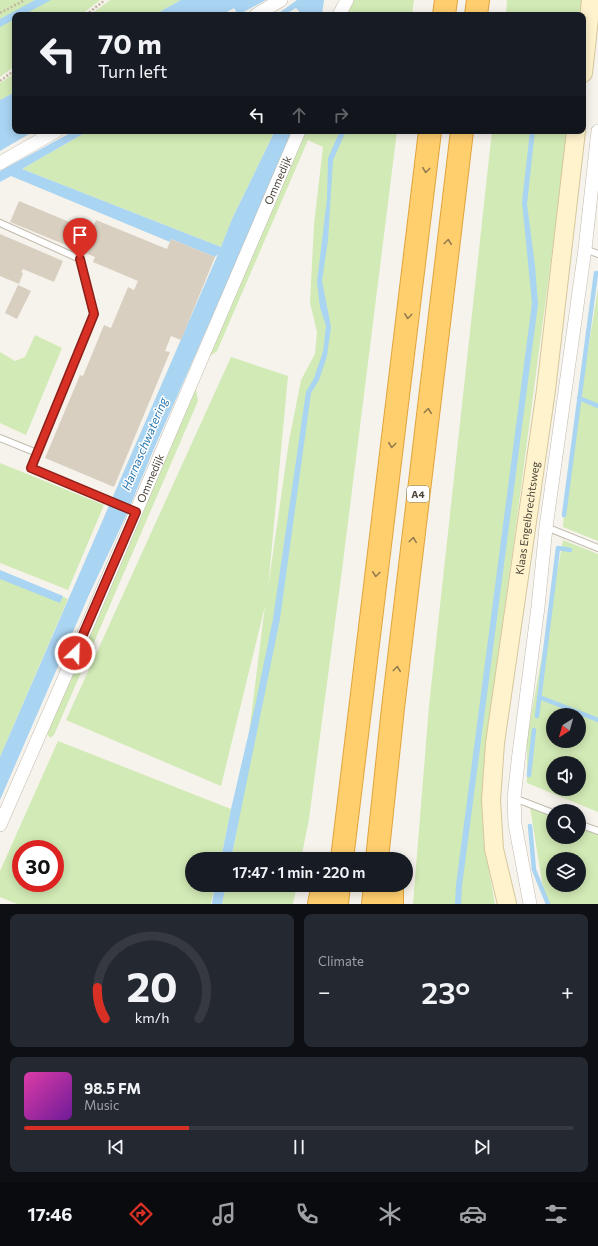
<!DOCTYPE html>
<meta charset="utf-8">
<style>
body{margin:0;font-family:Commissioner,sans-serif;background:#242831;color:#f1f3f6;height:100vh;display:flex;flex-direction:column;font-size:15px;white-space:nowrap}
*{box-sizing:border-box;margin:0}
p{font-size:13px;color:#9ea1a6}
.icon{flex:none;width:22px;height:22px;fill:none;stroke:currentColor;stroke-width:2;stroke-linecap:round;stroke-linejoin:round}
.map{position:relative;height:904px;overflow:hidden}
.drawer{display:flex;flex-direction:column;gap:10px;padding:10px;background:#0d0f14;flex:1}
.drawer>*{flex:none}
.hud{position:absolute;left:12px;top:12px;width:574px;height:122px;border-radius:8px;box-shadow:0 2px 10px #0003;background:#171b24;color:#f1f3f6;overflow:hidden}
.needle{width:26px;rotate:217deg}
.controls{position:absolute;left:546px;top:708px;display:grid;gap:8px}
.controls a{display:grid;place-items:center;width:40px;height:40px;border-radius:50%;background:#171b24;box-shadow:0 2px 10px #0003;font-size:20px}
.speed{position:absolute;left:12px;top:840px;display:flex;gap:8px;font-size:20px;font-weight:700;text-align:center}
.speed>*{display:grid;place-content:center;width:52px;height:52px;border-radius:50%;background:#171b24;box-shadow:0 2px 10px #0003;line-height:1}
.speed .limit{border:6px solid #d22;background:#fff;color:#111}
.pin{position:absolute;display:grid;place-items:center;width:34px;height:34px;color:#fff;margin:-41px -17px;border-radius:50% 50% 50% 0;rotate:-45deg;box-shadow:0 0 4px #0007}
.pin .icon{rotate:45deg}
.me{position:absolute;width:44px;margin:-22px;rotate:24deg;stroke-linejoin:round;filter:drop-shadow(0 0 3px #0008)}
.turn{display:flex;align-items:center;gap:14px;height:84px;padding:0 20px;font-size:18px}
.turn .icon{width:52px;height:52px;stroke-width:2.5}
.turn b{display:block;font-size:28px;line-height:34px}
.lanes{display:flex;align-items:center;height:38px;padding:0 20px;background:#0003;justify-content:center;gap:20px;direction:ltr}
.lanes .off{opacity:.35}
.big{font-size:30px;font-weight:600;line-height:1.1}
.drawer .tile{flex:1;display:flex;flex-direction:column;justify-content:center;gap:6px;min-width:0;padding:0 14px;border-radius:8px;background:#242831}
.drawer .dial{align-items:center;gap:0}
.dial svg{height:104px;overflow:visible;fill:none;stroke:#363941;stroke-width:7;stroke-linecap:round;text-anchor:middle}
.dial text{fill:#f1f3f6;stroke:none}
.song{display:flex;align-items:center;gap:12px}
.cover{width:48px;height:48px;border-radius:6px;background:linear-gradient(135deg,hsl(320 70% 55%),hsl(280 70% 35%))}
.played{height:4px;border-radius:2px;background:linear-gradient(90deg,#d93025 30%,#363941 30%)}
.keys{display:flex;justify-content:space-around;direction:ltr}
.heat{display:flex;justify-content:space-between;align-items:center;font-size:22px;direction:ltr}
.drawer .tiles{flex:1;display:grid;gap:10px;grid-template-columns:1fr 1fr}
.tile:last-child{grid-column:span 2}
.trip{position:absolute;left:185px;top:852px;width:228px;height:40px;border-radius:20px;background:#171b24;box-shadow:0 2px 10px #0003;font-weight:600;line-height:40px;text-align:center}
.dock{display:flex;height:64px;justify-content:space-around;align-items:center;background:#090b0e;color:#9ea1a6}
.dock .icon{width:28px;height:28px}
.dock .current{color:#d93025}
.dock b{font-size:18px;color:#f1f3f6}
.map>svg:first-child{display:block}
</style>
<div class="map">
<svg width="598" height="904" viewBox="0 0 598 904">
<rect width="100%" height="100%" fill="#f6f3ec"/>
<path fill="#d2eab5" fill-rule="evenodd" d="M0,0H100L81,15H15V66L0,77Z
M110,0H181L154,15H90Z
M351,0H414L412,15H343Z
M507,0H583L581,15H506Z
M15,73V92L0,100V83Z
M88,131H275L232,219L221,247L22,169Z
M302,131H397L342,570L309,819L301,859H231L237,829L265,606L221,786L66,720L231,357L288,376L268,588L289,441L301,380L315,354L317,332L310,303L314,224L323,147L308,140L217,351L210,356L209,349Z
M492,131H568L513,548L492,697L483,780L484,844L495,904H413L429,706Z
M598,288V541L563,527L565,493Z
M35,335L62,348L26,435L0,423V352L15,361L25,357Z
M196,389L198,401L54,735L50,738L45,731L192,391Z
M0,463L104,505L68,590L0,563Z
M563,540L598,554V812L527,783V738ZM553,715H579V741H553ZM553,763H579V789H553Z
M0,571L68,599L0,757Z
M58,741L231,809L221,859H192V885H215L211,904H17L0,897V871ZM21,849H55V883H21Z
M530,807L553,816V837H579V827L598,835V904H549L543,888ZM553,859H579V885H553Z
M226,885H297L293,904H222Z"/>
<path fill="#a9d4f2" d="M35,0H51L23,15H15V19L0,27V19Z
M181,0H266L238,15L234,8L222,15H154Z
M297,0H324L322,15H302L296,8L284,15H276Z
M15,92V131H34L0,151V100Z
M74,131H88L22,169L221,247L232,219L275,131H294L153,451L126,516L88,597L0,800V757L218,254L215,257L171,239L170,242L11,176L0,182V171Z
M340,131H346L333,160L328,240L322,281L331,327L327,356L319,380L311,393L280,619L231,859H221L231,809L255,706L273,619L306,392L314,378L323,352L326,326L320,307L317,282L327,199L328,158Z
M530,131H535L527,204L535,266L538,304L462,886L461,904H455L456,885L532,303L522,202Z
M0,570L63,596L60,603L0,579Z
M215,885H226L222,904H212Z"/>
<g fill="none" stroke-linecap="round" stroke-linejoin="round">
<path stroke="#a9d4f2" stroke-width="4.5" d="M579,398L598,406
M564,515L596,273
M539,697L598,720
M537,716L558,548L570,550
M529,775L534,730
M530,826L534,870L548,904"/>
</g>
<path fill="#d8cfc1" d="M19,201L91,231L96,220L167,249L171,239L215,257L181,340L171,336L165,351L170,352L114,487L45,458L80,375L83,376L104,325L111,328L128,287L134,290L138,281L93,262L95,257L10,222Z
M0,234L63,261L54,282L23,269L21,272L23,273L19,284L0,276Z
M18,285L31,291L17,319L5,313Z"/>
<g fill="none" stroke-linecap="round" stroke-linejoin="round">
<defs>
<path id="lane" d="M0,223L80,259L94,314L37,453L0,438
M585,249L598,254
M37,453L31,468L136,512
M546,527L598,548
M514,798L553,813
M579,824L598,831"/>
<g id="street">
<path d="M256,15L281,0"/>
<path d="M339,15L347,0"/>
<path d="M0,163L56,131"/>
<path id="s1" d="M0,825L88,624L299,131"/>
<path d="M530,904L515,824L514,798L519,753L538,607L546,527L585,249L598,131"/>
</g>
<g id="secondary">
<path d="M583,73L591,0"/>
<path id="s2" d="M507,904L494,849L491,800L495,743L546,390L576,131"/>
</g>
<path id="highway" d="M444,15L446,0
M476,15L478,0
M342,859L430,131
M377,859L393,708L462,131
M319,904L323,885
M337,904L339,885
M373,904L375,885
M392,904V885"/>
</defs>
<use href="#lane" stroke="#c2bbae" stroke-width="8"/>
<use href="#street" stroke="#c2bbae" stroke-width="14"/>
<use href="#secondary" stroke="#d6c79b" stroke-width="20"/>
<use href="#highway" stroke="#e0a43c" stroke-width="24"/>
<path stroke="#c4b79f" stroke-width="2.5" stroke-dasharray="2 2" stroke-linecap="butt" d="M0,13L25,0
M86,15L105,0
M0,81L15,70"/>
<use href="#lane" stroke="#fff" stroke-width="6"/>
<use href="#street" stroke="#fff" stroke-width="13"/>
<use href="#secondary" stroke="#fff3cd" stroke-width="18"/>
<use href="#highway" stroke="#ffcf6e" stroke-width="22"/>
</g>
<defs><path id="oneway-chevron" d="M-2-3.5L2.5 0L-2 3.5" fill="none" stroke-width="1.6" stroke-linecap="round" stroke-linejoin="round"/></defs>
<g stroke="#937c4e">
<use href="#oneway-chevron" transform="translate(426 170) rotate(97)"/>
<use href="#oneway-chevron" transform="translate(448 242) rotate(-83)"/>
<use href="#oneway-chevron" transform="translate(408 316) rotate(97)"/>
<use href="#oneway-chevron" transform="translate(428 411) rotate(-83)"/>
<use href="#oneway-chevron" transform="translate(392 445) rotate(97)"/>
<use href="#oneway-chevron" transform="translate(413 540) rotate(-83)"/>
<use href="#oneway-chevron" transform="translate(376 574) rotate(97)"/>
<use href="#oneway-chevron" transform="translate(397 669) rotate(-83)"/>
</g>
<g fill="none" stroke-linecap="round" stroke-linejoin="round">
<defs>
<path id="route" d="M75,653L136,512L31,468L94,314L80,259"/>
</defs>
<use href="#route" stroke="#8d1f18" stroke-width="10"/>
<use href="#route" stroke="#d93025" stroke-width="7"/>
</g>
<g text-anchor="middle" stroke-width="3" stroke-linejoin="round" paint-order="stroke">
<rect fill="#fff" stroke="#817c74" stroke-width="1" x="407" y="486" width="22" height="16" rx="3"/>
<g font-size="10" font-weight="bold" fill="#4b4439">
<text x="418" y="498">A4</text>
</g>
<g font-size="11" fill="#4b4439" stroke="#fff">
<text dy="4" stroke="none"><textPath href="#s1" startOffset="702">Ommedijk</textPath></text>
<text dy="4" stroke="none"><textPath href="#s1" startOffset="378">Ommedijk</textPath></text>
<text dy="4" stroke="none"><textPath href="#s2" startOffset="390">Klaas Engelbrechtsweg</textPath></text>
</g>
<g font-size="12" font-style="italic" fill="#2e7ab2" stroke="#fff">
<text transform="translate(145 444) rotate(-67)" y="4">Harnaschwatering</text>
</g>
</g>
</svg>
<div class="controls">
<a><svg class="needle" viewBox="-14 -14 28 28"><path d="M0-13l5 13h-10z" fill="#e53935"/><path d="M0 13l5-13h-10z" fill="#9ea1a6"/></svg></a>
<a><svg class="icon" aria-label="sound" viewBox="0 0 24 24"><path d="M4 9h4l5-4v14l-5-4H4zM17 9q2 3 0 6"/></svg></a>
<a><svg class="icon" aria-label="search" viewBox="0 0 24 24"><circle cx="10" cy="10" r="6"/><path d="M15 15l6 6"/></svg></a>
<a><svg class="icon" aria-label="layers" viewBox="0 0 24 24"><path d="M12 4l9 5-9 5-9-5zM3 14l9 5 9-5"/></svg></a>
</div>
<div class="speed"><div class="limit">30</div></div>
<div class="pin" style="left:80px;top:259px;background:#d93025"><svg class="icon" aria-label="arrive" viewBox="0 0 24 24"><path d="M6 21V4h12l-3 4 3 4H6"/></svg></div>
<svg class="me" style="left:75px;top:653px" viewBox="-20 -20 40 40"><circle r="17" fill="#d93025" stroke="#fff" stroke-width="3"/><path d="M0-11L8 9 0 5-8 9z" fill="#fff"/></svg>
<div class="trip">17:47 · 1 min · 220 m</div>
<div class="hud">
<div class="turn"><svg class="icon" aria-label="left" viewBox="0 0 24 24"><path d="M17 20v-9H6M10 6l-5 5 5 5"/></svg><div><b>70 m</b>Turn left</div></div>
<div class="lanes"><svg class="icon" aria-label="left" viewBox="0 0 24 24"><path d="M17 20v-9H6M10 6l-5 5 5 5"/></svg><svg class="icon off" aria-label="ahead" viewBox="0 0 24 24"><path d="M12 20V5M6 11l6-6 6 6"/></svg><svg class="icon off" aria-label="right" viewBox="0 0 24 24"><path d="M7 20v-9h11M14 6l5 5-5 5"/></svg></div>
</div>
</div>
<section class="drawer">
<div class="tiles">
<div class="tile dial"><svg viewBox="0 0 100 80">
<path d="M14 69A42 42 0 1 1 86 69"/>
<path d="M14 69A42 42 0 0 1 8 45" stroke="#d93025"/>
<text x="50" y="56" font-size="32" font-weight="700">20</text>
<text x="50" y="72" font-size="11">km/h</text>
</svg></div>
<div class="tile"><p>Climate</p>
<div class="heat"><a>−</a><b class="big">23°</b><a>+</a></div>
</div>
<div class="tile">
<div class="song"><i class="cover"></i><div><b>98.5 FM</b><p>Music</p></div></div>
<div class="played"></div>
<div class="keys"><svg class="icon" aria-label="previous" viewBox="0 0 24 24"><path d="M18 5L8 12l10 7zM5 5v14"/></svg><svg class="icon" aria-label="pause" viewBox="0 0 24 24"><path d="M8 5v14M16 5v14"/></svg><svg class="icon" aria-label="next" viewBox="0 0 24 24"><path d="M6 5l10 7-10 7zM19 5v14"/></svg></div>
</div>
</div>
</section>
<nav class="dock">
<b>17:46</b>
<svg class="icon current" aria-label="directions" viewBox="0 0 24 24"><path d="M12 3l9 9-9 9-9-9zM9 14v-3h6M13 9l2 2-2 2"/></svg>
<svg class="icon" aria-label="music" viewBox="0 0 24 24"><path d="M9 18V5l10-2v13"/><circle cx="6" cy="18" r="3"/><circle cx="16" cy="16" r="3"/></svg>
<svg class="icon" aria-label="phone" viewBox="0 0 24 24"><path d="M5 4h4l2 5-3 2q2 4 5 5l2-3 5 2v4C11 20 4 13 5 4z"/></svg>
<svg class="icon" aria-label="climate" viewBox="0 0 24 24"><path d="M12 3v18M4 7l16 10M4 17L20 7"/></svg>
<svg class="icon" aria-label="car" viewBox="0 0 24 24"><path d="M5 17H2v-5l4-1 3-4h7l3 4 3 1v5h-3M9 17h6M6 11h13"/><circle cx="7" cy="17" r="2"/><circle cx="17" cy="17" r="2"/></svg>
<svg class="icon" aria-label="filters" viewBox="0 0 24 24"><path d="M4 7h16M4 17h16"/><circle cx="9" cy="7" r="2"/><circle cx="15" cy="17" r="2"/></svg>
</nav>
